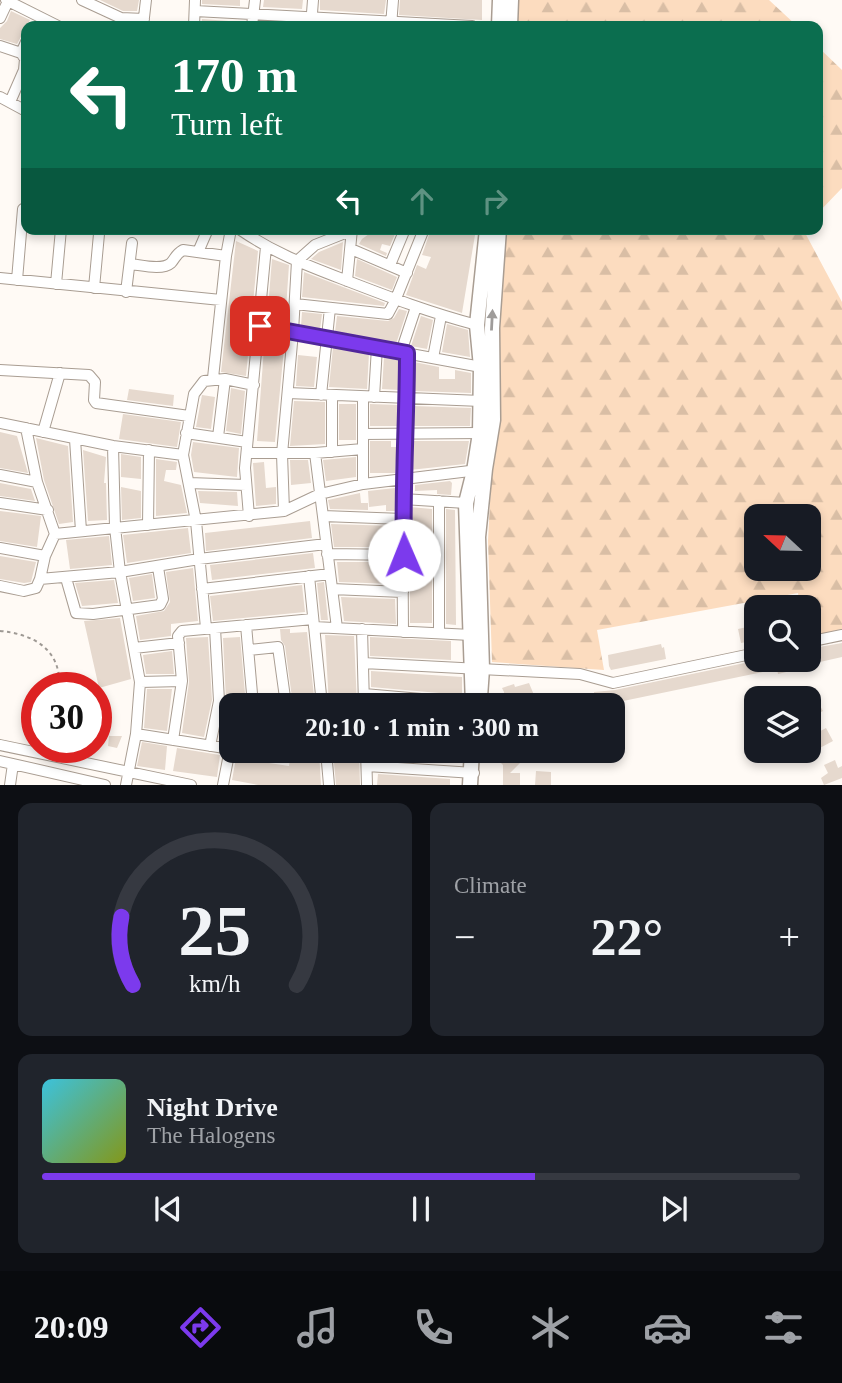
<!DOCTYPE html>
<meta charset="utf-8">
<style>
body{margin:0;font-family:Georgia,serif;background:#20242c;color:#f1f3f6;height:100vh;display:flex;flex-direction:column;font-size:26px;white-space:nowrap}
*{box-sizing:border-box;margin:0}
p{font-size:23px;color:#9ea1a6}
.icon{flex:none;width:38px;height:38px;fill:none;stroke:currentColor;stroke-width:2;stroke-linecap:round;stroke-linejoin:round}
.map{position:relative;height:785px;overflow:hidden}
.drawer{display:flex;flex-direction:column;gap:18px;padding:18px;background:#0d0f14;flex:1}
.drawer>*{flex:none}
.guide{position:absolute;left:21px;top:21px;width:802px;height:214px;border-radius:14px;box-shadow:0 4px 10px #0003;background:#0b6e4f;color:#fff;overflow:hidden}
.needle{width:46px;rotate:292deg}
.buttons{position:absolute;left:744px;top:504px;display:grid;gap:14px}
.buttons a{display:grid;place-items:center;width:77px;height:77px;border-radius:14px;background:#171b24;box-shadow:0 4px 10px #0003;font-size:35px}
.speed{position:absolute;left:21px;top:672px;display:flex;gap:14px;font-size:35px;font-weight:700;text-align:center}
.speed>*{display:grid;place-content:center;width:91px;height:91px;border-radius:50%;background:#171b24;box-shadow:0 4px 10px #0003;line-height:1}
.speed .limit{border:10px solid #d22;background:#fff;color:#111}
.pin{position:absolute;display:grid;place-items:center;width:60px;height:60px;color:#fff;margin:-30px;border-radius:14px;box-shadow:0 4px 10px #0006}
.me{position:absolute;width:77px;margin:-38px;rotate:359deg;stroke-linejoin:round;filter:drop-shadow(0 0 5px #0008)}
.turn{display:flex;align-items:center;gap:24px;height:147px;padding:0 35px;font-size:32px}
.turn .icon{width:91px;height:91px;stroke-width:2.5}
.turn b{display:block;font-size:49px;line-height:60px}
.lanes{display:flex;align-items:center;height:66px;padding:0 35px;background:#0003;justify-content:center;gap:35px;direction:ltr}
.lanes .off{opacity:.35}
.big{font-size:52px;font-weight:600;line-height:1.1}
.drawer .card{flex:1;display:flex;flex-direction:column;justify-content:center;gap:10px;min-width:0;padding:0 24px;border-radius:14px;background:#20242c}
.drawer .dial{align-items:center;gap:0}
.dial svg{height:182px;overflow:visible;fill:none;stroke:#363941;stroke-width:7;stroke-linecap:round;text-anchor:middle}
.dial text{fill:#f1f3f6;stroke:none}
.song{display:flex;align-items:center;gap:21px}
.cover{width:84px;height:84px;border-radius:10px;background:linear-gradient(135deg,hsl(190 70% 55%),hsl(70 70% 35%))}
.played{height:7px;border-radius:4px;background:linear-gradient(90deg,#7c3aed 65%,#363941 65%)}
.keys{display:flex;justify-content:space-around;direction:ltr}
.heat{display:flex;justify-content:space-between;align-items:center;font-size:38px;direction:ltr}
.drawer .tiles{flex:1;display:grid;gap:18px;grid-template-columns:1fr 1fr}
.card:last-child{grid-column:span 2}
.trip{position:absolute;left:219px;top:693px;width:406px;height:70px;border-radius:14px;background:#171b24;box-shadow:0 4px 10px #0003;font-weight:600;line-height:70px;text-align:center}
.menu{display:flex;height:112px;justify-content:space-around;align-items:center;background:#090b0e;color:#9ea1a6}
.menu .icon{width:49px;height:49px}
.menu .current{color:#7c3aed}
.menu b{font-size:32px;color:#f1f3f6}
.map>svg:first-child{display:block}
</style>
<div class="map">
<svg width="842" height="785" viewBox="0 0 842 785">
<defs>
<pattern id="forest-firs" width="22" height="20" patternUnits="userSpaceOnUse" patternTransform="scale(1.75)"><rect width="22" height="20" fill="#fcdcbf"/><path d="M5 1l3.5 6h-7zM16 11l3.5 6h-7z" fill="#d9bea5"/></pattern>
</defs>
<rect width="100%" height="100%" fill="#fffaf5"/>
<path fill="url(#forest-firs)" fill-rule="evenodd" d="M504,0H769L797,26H504Z
M817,46L842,70V188L817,214Z
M504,229H803L842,302V629L809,637L808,607H800L798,593L597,630L604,670L492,662L488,541ZM756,516H808V569H756Z"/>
<path fill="#e6d9ce" d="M100,0H139L137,11H123Z
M202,0H240V6L202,4Z
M264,0H303L302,9L263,7Z
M320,0H386L384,14L320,10Z
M400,0H482V20L399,15Z
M11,11L30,20L17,44L0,39V28L7,21Z
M202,19L242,22V26H201Z
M376,229H397L390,246L382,244L380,250L387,253L386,256L359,244L362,239Z
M431,229H476L462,313L406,295L417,265L426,269L431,257L422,255Z
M236,241L258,251L246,376L221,372Z
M343,242L341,270L311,259L319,252Z
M272,259L289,265L285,323L267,320Z
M357,259L397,277L392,290L355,276Z
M304,272L343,287L385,303L384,306L302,297Z
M399,309L407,311L396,344L335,332L337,316L388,321L394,318Z
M302,312L322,314L320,330L301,326Z
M421,316L433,320L427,349L411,346Z
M447,324L468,330L470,357L442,352Z
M265,335L285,338L275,442L257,441Z
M333,347L369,354L367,389L329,387Z
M298,355L317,357L314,387L296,386Z
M384,357L399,360V390L382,389Z
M414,362L439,367V379H455V370L471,373V393L414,391Z
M231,388L245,391L241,434L226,431Z
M129,389L174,395L173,406L127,400Z
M202,395L215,397L211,429L196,427Z
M294,401L325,402V444L290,446Z
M339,404H356V440H339Z
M370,404L399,405V426H370Z
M414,406L471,408L470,426H414Z
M123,414L181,422L177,447L119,439Z
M0,432L17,436L28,473L0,468Z
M36,438L68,446L73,522L59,524L44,480Z
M370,441H391V447H397L395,473H370Z
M413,441H469L465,464L410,470Z
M193,442L239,448L237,477L194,472L191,455Z
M83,450L106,457L104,483H106L107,520L88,521Z
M121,454L141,457V479L121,477Z
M356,457V477L326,481L323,460Z
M156,459L177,462L176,470H166L164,481L181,485L187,513L156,516Z
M290,460H308L311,483L291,485Z
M264,462L266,488L276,487V504L256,506L253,463Z
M450,481L452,483L451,495L437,494V490L415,491V485Z
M0,483L31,489L35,501L0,496Z
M121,487L141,491V518L122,520Z
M395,488V511H386V505L369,507L368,491Z
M198,491L237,492L238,506L200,503Z
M360,493L361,503H368V510L330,509L328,500Z
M410,507L432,509V623H410Z
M446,509L455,510L456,625L446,624Z
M0,511L41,516L37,547L0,541Z
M310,521L312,538L206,551L205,533Z
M331,524L395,526V547H334Z
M188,528L191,553L127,563L123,535Z
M109,536L112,565L70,569L66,540Z
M313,553L315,568L212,580L210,565Z
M0,556L36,562L31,582L24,583L0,579Z
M337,562H395L394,584L339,582Z
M193,568L198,621L171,624V636L140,640L136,616L164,611L170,602L166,572Z
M152,574L155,598L133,601L129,578Z
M114,580L118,603L82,606L75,583Z
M324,582L328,620H321L317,583Z
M302,585L305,612L213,621L210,596Z
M341,597L395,599L396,624L344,621Z
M120,618L131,679L99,688L84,621Z
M756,625V640L741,643L738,629Z
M280,629H290V633L307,632L315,705H293L285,646L281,640Z
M325,635L354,636L357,705H329Z
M208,637L212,700L204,737L182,733L189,682L186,638Z
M240,637L246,705H231V738L220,736L226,701L223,638Z
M370,637L451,641V660L370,656Z
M842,643V657L811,664V666L778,674L777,669L604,705L595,704L594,692L615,690L759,660H763L764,662L776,660H808V649Z
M661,644L662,648L664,647L666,659L611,670L609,666L608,655Z
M172,651L174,674H146L143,655Z
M371,671L462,677V695L371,687Z
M529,683L534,695L533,705H503L504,692L502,688L514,684L515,687Z
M147,689H172L167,731L144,728Z
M819,704L823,711L808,719V709Z
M826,728L833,741L816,750L809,737Z
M109,736H122L117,748L108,746Z
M142,742L167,746L165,770L137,766Z
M177,748L220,755L217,777L173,771Z
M291,751H319L321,785H258L232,780L236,758L289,766Z
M333,751H359L360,785H336Z
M377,751H445L444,762L376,759Z
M503,751H518L523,756L521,758L523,760L510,773H520V785H503V765L498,760V755Z
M835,760L838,768L842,766V778L824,785L821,778L828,773L824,765Z
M536,771L551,772V785H535Z
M378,774L450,779V785H377Z"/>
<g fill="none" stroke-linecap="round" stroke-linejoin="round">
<defs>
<path id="street" d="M6,0L58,26
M82,0L121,18L144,19
M195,11L472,26
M0,18L8,1
M143,26L146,0
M194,26L195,0
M252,26L255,0
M311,26L313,0
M391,26L393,0
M0,46L21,53L25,59L24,70L10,102
M21,53L26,42
M0,97L26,111
M239,229C274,253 306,265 345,280C389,297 431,313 477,325
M351,249L407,273
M198,252L208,229
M130,264C141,265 162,271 171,263C176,257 176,254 183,250L226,256
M390,265L405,229
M0,278L221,300
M17,280L23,209
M347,281L352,229
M56,284L61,229
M94,288L99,234
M126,292L132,243
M295,304L388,314L395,301L424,229
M259,326L481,367
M401,352L416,307
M433,358L441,316
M0,370L89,375L95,382L94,400L96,403L189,416
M213,378L226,256L231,229
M288,393L481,401
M321,395L330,308
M363,397V484
M374,397L377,347
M0,423L113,446L183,455
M43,432L60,373
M186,433L247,442
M363,434L480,433
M218,437L225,379
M75,439L81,531
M113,446L115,527L120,572L140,682L136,734L126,785
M332,452V396
M247,453H315L363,449
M315,453L337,628
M0,475L37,482
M189,483L246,485
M403,499L466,503
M439,501V633
M0,503L48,510
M284,511L282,454L293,332L297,261L315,245L355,229
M249,516L245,468L266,247
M323,516L403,519
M148,525L149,450
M55,534L284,511L320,494L363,484L478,470
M0,548L45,556
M327,554L404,555
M309,576L322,705
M66,578L76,613L93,614L160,605L163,599L158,567
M40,579L120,572L199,559L326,544
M0,586L24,591L36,588L40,579L45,556L55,534L37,482L26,428
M202,589L330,574
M332,589L403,592
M246,625L253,705
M314,627L471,635
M206,628L196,521L183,455L194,394L204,381L225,379L254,385
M362,629L364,705
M403,632L402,478L406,435L407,353
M808,642L842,635
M134,648L179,643
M249,650L278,647L286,705
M363,663L580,674L613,683L756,653
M140,682L182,681
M364,694L478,704
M136,734L231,749
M173,740L182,681L178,636L182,631L313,619
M0,745L191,785
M210,746L219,701L215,628
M240,751L275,756L282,755L284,751
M326,751L329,785
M366,751L367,785
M0,761L105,785
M367,766L474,773
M10,785L13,764
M223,785L230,749"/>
<path id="secondary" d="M499,26L500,0
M510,26L511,0
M480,697L482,669L478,537L485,469L493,420L492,328L499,229
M473,705L466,503L474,471L480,433L481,367L477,325L487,229
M470,785L472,751"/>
</defs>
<use href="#street" stroke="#a99d92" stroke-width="12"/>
<use href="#secondary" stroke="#a99d92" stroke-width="17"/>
<path stroke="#9e9994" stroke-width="2" stroke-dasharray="3.5 3.5" stroke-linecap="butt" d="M0,631C34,634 62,650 59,688"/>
<use href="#street" stroke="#fff" stroke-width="10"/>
<use href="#secondary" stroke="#fff" stroke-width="14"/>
</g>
<defs><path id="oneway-solid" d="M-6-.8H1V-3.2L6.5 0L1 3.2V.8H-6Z" transform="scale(1.75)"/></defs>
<use fill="#9f9c9a" href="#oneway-solid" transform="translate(492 320) rotate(-87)"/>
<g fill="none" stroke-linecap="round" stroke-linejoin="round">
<defs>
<path id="route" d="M260,326L407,353C407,420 402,487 404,555"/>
</defs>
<use href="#route" stroke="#51269a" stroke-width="18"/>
<use href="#route" stroke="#7c3aed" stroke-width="12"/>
</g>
</svg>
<div class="buttons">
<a><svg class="needle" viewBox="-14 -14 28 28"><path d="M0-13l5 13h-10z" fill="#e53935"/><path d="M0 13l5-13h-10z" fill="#9ea1a6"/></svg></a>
<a><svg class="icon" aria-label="search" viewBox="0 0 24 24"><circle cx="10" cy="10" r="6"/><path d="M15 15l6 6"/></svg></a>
<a><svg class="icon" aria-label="layers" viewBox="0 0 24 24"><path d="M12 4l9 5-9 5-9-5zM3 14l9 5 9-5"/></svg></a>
</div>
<div class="speed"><div class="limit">30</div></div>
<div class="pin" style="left:260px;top:326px;background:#d93025"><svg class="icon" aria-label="arrive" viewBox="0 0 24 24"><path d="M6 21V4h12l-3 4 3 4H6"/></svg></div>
<svg class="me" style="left:404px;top:555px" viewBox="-20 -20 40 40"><circle r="19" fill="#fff"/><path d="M0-13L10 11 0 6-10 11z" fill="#7c3aed"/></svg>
<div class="trip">20:10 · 1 min · 300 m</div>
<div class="guide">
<div class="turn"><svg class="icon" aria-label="left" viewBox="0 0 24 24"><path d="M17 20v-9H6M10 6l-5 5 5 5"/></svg><div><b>170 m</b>Turn left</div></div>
<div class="lanes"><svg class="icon" aria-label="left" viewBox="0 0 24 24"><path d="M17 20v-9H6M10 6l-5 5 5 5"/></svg><svg class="icon off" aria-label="ahead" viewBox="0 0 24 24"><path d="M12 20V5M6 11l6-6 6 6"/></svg><svg class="icon off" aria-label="right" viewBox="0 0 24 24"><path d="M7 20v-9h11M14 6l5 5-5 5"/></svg></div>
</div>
</div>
<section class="drawer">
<div class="tiles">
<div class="card dial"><svg viewBox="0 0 100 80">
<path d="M14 69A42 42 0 1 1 86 69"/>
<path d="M14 69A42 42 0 0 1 9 39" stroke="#7c3aed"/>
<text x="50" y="56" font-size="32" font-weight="700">25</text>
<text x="50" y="72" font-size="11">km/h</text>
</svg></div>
<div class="card"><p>Climate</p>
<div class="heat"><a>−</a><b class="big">22°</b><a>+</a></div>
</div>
<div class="card">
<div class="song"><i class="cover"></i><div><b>Night Drive</b><p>The Halogens</p></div></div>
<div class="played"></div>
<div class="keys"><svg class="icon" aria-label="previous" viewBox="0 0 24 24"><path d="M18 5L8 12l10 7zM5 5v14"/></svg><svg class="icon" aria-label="pause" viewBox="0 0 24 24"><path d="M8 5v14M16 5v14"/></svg><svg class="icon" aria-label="next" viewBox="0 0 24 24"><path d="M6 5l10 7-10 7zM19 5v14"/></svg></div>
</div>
</div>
</section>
<nav class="menu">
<b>20:09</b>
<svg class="icon current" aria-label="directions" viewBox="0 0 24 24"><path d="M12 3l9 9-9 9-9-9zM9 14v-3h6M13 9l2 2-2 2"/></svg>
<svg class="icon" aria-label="music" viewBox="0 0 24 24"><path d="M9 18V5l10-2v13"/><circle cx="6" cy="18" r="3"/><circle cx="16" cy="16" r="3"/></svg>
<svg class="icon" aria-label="phone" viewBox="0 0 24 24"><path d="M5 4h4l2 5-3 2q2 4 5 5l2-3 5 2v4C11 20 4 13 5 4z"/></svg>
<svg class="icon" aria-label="climate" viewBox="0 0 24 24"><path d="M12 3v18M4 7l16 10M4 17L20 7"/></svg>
<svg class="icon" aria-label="car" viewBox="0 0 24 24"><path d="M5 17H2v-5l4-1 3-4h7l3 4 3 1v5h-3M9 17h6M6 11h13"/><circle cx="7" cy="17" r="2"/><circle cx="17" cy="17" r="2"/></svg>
<svg class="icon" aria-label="filters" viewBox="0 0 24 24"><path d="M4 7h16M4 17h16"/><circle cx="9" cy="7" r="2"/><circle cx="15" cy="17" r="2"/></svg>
</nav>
